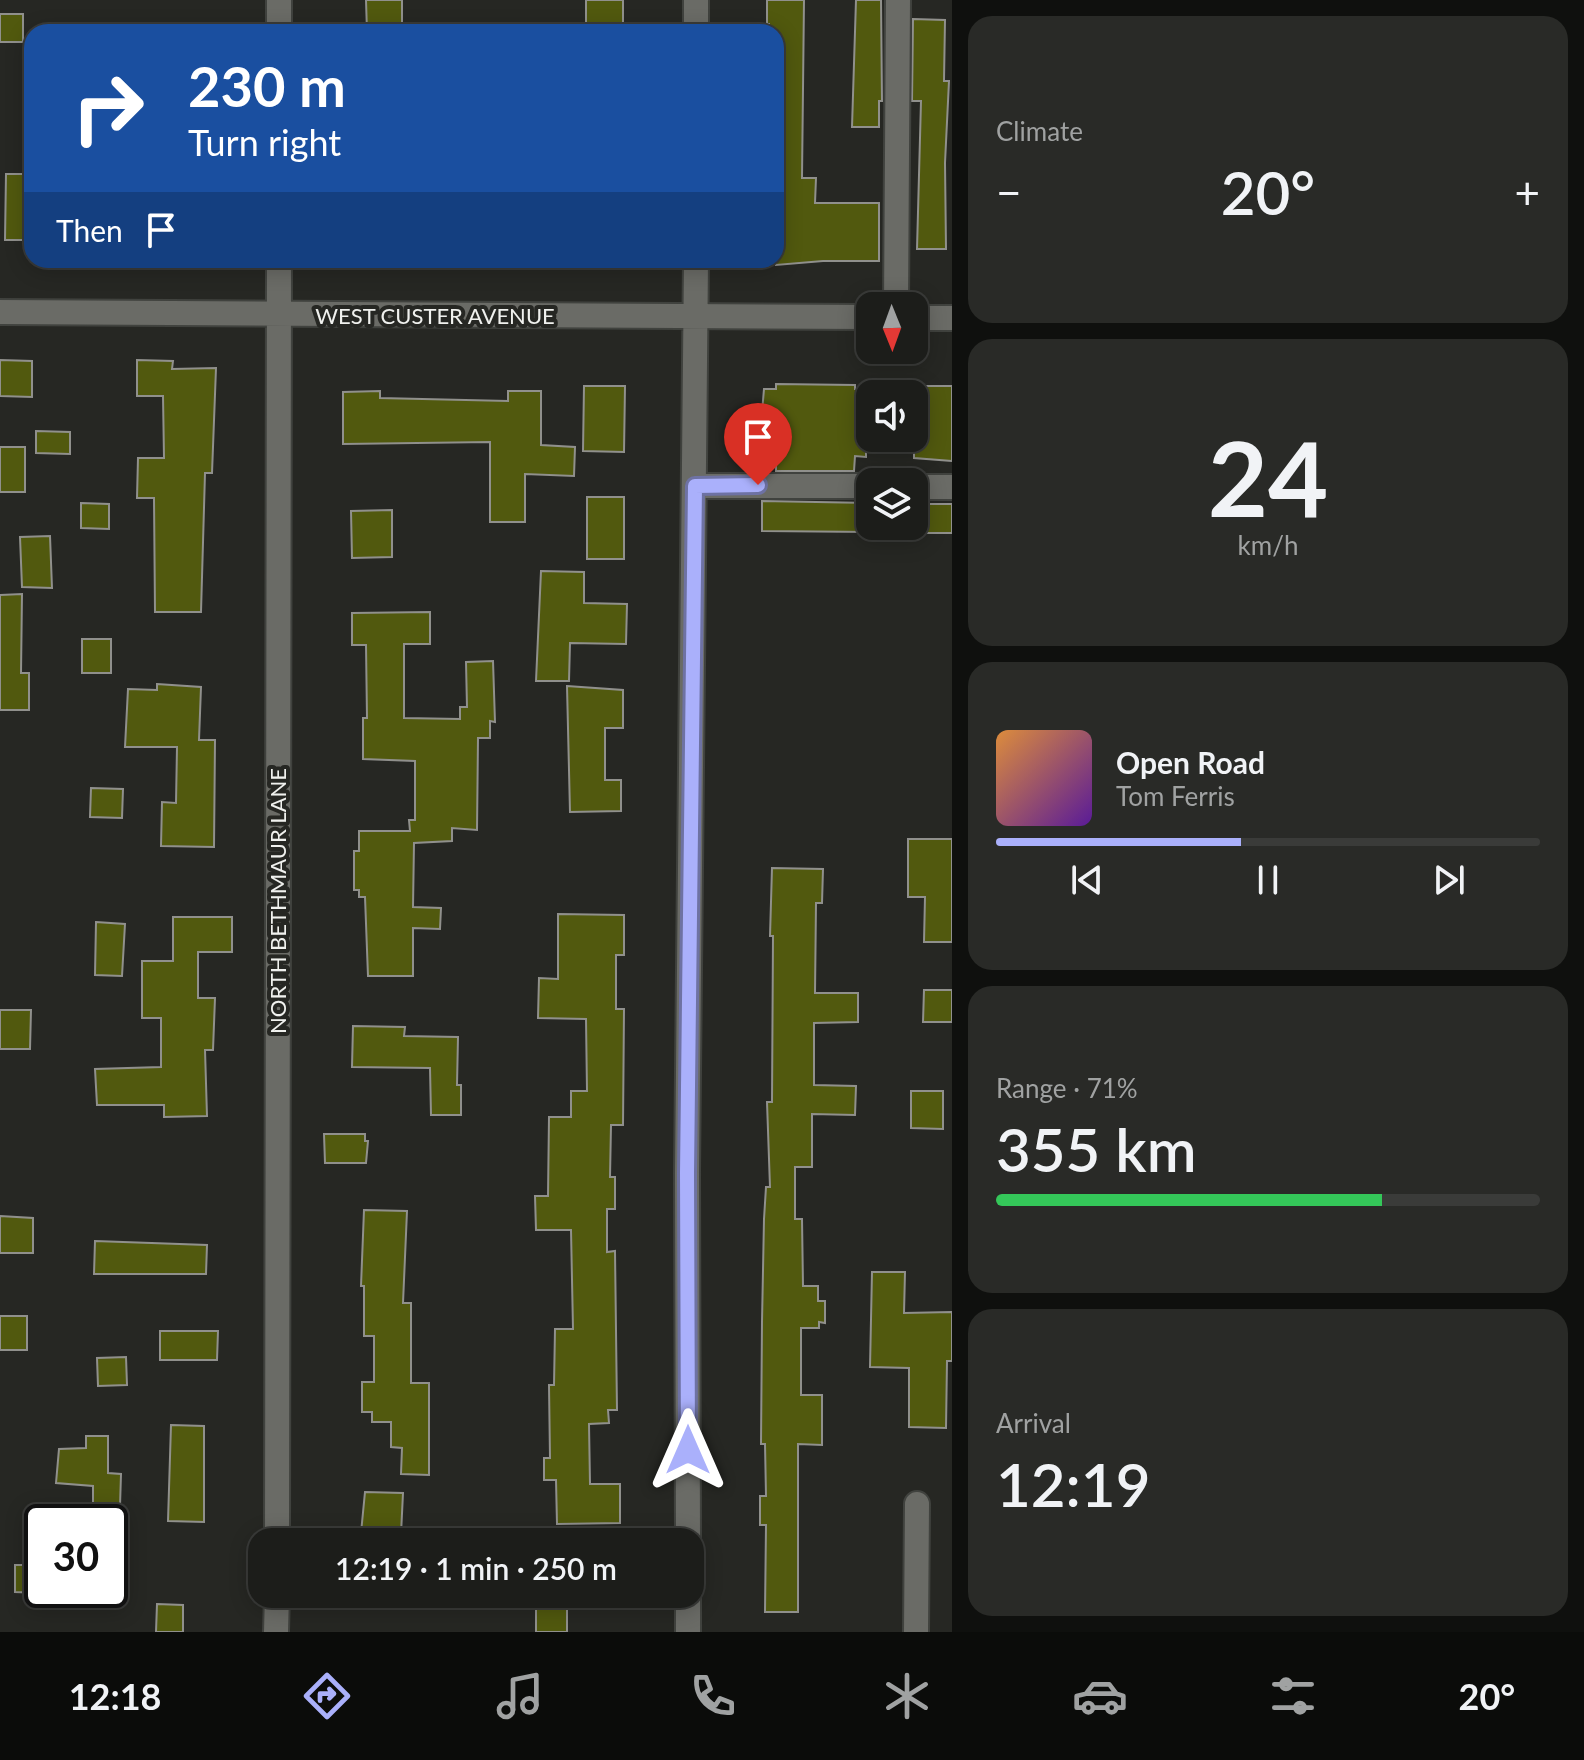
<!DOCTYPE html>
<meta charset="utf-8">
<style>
body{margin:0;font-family:Lato,sans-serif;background:#292a27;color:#f1f3f6;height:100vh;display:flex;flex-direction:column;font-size:30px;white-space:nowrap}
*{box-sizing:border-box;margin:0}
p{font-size:26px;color:#a0a2a2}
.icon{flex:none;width:44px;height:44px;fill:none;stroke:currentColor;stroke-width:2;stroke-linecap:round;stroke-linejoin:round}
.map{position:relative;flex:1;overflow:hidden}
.panel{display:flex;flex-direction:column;gap:16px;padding:16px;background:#0f100e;width:632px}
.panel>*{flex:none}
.guide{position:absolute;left:24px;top:24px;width:760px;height:244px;border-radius:24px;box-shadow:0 4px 20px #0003,0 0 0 2px #3a3b39;background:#1a4fa0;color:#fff;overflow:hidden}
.needle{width:52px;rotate:179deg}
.fabs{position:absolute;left:856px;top:292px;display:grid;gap:16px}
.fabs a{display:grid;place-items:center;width:72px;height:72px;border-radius:16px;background:#1c1d1a;box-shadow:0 4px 20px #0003,0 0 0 2px #3a3b39;font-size:40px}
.speed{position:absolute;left:24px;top:1504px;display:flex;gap:16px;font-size:40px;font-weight:700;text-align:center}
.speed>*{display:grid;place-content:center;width:104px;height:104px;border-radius:50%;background:#1c1d1a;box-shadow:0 4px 20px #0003,0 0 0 2px #3a3b39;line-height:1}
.speed .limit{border:4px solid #111;border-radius:12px;background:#fff;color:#111}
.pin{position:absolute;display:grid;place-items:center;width:68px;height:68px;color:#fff;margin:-82px -34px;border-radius:50% 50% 50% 0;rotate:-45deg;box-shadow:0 0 8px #0007}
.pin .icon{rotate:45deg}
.me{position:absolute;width:88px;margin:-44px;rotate:0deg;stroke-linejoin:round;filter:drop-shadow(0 0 6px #0008)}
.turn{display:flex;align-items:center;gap:28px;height:168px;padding:0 32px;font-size:36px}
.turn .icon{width:104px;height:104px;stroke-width:2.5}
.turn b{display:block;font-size:56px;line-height:68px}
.then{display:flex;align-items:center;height:76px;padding:0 32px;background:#0003;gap:16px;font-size:30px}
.big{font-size:60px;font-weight:600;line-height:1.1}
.panel .widget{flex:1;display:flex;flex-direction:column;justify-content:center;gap:12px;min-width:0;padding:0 28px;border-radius:24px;background:#292a27}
.panel .dial{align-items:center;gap:0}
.dial b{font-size:104px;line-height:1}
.song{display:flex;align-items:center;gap:24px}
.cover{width:96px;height:96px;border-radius:12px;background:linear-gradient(135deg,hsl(30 70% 55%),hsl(270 70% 35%))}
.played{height:8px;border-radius:4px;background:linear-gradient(90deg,#aab0fb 45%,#3a3b39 45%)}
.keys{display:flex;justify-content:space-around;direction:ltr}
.heat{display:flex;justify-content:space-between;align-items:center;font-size:44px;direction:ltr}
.charge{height:12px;border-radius:6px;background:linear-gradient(90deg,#34c759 71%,#3a3b39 0)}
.trip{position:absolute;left:248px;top:1528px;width:456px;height:80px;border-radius:24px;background:#1c1d1a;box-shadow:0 4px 20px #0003,0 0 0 2px #3a3b39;font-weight:600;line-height:80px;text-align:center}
.tab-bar{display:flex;height:128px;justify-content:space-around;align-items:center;background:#0b0c0a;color:#a0a2a2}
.tab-bar .icon{width:56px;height:56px}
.tab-bar .active{color:#aab0fb}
.tab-bar b{font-size:36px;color:#f1f3f6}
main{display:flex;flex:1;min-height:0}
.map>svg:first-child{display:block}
</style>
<main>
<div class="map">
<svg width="952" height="1632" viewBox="0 0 952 1632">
<rect width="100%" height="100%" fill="#262723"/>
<path fill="#51590e" stroke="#90908c" stroke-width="2" d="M366,0H402V32H367Z
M586,0H623V23H619V32H586Z
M767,0H804L802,178H816L815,203H879V261H823L776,265V32H769V24H767Z
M856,0H881L882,101H879V127H852Z
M0,14H23V42H0Z
M913,19L945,20L944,81H949L945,163L946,249H917L921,101H912Z
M6,174H32V240H5Z
M0,360L32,361V397L0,396Z
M137,360L173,361L172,369L216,368L212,473H205L201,612H155L154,498H137L138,458H164L163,396H137Z
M776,384L855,385V389H867L870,435H866V457L855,456L854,471H776V456H764V436H760L764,389H776Z
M584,386H625L624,452L583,451Z
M923,386H952V461L914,458V389H923Z
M380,391V398L508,401V391H541V445L575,447L574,476L525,474V522H490V442L343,444V392Z
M36,431L70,432V454L36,453Z
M0,447H25V492H0Z
M587,497H624V559H587Z
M762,501L870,503V532L762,531Z
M81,503L109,504V529L81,528Z
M914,504H952V533H914Z
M392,510V557L352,558L351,511Z
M50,536L52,588L22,587L20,537Z
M541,571L584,572V603L627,604L626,644L570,643L569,681H536Z
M22,594L21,673H29V710H0V595Z
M430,612V644H404V718L460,719V707H467L466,662L493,661L495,722L490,721V738H478L477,830L452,828V841L414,843L413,907L441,908L440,929L413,928V976H368L365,897H359V890H354V851H359V831H410L409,820H415V761L363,759V718H367L366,645H352V613Z
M82,639H111V673H82Z
M157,684L201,687L199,740H215L214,847L161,846L162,802L176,803L177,747H125L128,689L157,690Z
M567,686L623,690V728H605V780H621V811L570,812Z
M91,788L123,789L122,818L90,817Z
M908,839H952V942H924L925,897H908Z
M772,868L823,869L822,903H816L815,993H858V1022L814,1023V1085L856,1086L855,1115L812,1114V1167H795V1219H802L803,1286H818V1301H825V1323L819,1322V1328H801V1395H822V1445L798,1444V1612H765L766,1525H760V1496H766L765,1444H761L762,1322L764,1219L766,1187H770L767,1102H772L773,936H770Z
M558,914L624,915V955H616V1009H624L623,1125H611L610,1177H615V1209H607V1252L615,1251L617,1410H608L609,1423L589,1424L590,1484H620V1523L557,1524L556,1480H544V1458H550L549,1385H554L555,1329H573L571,1230H536L535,1196H548L549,1117H571V1091H587L586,1019L538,1018L539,978L558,979Z
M173,917H232V952H198V998H215L213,1050H205L207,1116L164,1117V1105H97L95,1069L161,1067V1018H142V961H173Z
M96,922L125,924L122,976L95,975Z
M924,990H952V1022H923Z
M0,1010H31L30,1049H0Z
M353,1026L405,1027L404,1036L458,1037L457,1085H461V1115H431L430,1068L352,1067Z
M911,1091H943V1129L911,1128Z
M324,1134H365V1141H368L366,1163H325Z
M364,1210L407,1211L403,1303H411V1383H429V1475L401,1474L402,1448L391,1447V1422H372V1412H362V1382H374V1336H364V1286H361Z
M0,1216L33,1218V1253H0Z
M95,1241L207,1245L206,1274H94Z
M872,1272H905L904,1313L952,1312V1361H947L946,1428L909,1427V1368L870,1367Z
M0,1316H27V1350H0Z
M160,1331H218L217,1360H160Z
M126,1357L127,1385L98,1386L97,1358Z
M171,1425L204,1426V1522L168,1521Z
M86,1436H108V1473L121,1474L120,1506H93V1486L56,1483L59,1449L86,1448Z
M365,1492L403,1493L401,1534L361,1533Z
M15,1565H41L40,1593L15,1592Z
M157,1604L183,1605V1632H156Z
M536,1604H567V1632H536Z"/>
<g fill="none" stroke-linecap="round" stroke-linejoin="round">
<defs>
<path id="minor" d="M696,0V32
M279,32V0
M896,306L898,0
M0,312L870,317
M914,318H952
M695,486H870
M914,487H952
M277,1542L279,260
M688,1542L687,1173L696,260
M688,1594V1632
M276,1632L277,1594
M916,1632L917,1504"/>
</defs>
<use href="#minor" stroke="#40423e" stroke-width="28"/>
<use href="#minor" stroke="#6a6b66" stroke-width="24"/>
</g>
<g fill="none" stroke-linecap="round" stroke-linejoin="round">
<defs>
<path id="route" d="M688,1450L687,1173L695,486L758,485"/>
</defs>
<use href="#route" stroke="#6e72a3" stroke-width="20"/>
<use href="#route" stroke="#aab0fb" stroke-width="14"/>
</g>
<g text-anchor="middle" stroke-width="8" stroke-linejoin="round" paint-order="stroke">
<g font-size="22" fill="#f0f1ee" stroke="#262723">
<text x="435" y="324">WEST CUSTER AVENUE</text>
<text transform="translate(278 901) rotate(-90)" y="8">NORTH BETHMAUR LANE</text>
</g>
</g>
</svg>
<div class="fabs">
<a><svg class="needle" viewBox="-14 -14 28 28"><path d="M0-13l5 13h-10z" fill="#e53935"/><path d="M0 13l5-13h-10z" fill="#a0a2a2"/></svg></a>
<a><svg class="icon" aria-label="sound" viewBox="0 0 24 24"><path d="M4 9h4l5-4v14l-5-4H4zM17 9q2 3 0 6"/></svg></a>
<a><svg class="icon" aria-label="layers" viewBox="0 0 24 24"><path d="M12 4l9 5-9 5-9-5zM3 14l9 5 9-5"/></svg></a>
</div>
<div class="speed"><div class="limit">30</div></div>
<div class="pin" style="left:758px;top:485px;background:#d93025"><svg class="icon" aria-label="arrive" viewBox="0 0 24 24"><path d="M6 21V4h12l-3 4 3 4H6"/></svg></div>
<svg class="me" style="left:688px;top:1450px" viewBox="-20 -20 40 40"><path d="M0-17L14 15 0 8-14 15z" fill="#aab0fb" stroke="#fff" stroke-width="4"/></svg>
<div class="trip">12:19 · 1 min · 250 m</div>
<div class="guide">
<div class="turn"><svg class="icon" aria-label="right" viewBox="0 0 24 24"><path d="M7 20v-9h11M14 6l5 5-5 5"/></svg><div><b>230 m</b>Turn right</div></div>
<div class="then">Then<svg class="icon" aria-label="arrive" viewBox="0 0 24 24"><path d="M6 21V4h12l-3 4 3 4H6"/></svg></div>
</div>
</div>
<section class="panel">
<div class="widget"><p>Climate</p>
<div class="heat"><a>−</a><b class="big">20°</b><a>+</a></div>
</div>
<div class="widget dial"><b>24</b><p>km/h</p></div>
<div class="widget">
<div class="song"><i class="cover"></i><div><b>Open Road</b><p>Tom Ferris</p></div></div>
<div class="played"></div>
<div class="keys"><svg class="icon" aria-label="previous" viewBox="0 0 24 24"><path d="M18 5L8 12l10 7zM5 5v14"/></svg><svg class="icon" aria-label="pause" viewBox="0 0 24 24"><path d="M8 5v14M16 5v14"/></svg><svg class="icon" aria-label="next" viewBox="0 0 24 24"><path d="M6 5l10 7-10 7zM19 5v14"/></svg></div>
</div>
<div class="widget"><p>Range · 71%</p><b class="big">355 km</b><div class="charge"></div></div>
<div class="widget"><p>Arrival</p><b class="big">12:19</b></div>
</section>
</main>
<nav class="tab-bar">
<b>12:18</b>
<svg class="icon active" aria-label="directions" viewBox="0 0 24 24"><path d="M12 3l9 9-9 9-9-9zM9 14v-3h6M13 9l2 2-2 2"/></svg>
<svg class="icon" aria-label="music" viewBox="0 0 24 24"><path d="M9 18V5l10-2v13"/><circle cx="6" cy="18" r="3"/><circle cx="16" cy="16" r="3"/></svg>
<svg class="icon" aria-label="phone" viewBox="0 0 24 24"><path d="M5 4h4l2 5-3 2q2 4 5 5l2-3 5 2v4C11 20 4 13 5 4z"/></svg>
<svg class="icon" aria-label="climate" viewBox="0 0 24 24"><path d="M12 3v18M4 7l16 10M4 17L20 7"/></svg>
<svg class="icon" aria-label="car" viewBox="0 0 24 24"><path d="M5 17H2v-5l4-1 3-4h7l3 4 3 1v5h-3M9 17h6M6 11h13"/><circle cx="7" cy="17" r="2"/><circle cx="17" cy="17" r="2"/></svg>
<svg class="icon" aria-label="filters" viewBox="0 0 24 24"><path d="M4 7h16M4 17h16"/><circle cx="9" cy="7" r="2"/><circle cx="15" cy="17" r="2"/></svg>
<b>20°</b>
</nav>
